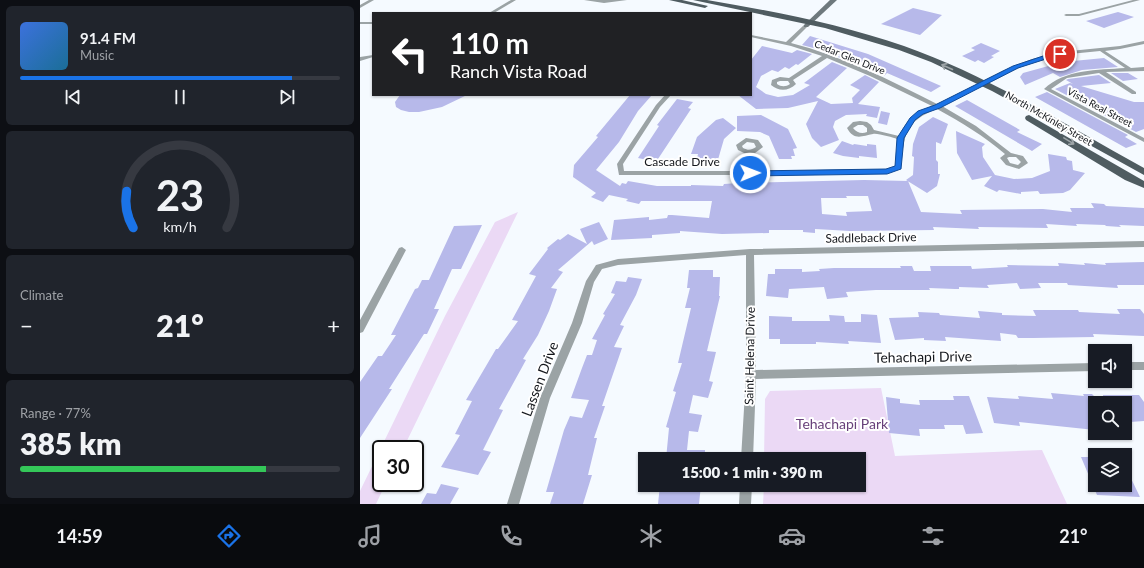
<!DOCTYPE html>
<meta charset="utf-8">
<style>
body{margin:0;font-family:Lato,sans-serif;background:#20242c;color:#f1f3f6;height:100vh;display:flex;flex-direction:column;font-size:15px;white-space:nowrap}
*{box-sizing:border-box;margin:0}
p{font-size:13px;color:#9ea1a6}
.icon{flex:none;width:22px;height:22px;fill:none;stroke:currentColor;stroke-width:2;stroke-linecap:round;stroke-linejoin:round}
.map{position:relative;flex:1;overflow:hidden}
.sheet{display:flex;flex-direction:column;gap:6px;padding:6px;background:#0d0f14;width:360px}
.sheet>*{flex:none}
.top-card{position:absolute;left:12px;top:12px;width:380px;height:84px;border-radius:0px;box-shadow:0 1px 3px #0004;background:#202124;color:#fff;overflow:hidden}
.fabs{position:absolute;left:728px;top:344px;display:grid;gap:8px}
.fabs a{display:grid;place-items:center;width:44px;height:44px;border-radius:0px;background:#171b24;box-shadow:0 1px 3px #0004;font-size:20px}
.speed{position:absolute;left:12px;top:440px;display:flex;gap:8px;font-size:20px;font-weight:700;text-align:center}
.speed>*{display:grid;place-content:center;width:52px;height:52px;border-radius:50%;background:#171b24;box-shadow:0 1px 3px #0004;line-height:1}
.speed .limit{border:2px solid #111;border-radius:6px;background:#fff;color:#111}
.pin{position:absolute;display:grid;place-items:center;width:34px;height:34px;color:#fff;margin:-17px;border:2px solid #fff;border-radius:50%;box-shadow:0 1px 4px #0007}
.me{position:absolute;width:44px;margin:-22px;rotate:89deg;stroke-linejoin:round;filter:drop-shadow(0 0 3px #0008)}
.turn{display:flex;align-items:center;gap:14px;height:84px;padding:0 12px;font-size:18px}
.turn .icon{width:52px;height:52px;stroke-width:2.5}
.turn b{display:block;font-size:28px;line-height:34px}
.big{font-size:30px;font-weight:800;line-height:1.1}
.sheet .tile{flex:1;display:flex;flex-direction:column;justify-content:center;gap:6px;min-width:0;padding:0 14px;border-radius:6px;background:#20242c}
.sheet .dial{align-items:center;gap:0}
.dial svg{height:104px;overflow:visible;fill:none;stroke:#363941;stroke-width:7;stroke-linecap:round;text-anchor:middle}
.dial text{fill:#f1f3f6;stroke:none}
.song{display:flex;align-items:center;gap:12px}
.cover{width:48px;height:48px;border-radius:6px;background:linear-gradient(135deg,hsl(220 70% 55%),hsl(200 70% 35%))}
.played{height:4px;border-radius:2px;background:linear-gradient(90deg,#1a73e8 85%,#363941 85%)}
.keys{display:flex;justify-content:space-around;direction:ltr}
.heat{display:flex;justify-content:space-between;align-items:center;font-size:22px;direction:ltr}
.charge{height:6px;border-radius:3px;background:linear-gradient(90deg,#34c759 77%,#363941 0)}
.trip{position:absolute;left:278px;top:452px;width:228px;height:40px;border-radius:0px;background:#171b24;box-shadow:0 1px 3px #0004;font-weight:800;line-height:40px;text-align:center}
.tabs{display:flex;height:64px;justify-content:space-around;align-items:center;background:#090b0e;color:#9ea1a6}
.tabs .icon{width:28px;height:28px}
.tabs .active{color:#1a73e8}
.tabs b{font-size:18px;color:#f1f3f6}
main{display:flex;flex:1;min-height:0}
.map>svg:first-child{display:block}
</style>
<main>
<section class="sheet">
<div class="tile">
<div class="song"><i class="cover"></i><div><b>91.4 FM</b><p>Music</p></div></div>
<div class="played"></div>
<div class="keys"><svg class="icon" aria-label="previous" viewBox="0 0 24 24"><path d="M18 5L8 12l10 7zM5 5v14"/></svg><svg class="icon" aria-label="pause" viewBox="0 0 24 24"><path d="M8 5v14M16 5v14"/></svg><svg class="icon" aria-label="next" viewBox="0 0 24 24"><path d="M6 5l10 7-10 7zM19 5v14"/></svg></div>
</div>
<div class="tile dial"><svg viewBox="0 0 100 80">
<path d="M14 69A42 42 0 1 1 86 69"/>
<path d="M14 69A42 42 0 0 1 9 41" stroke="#1a73e8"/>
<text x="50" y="56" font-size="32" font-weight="700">23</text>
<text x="50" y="72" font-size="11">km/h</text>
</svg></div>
<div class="tile"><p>Climate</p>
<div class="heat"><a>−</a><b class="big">21°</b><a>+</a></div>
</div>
<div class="tile"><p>Range · 77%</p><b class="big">385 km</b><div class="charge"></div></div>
</section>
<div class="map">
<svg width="784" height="504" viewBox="0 0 784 504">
<rect width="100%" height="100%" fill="#f5faff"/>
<path fill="#ebd9f5" d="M158,212L43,449H21V483H26L16,504H0V491L85,316L135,222Z
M521,388L535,456L682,450L707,504H403L404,485H499V459H404L405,399L410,391Z"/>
<path fill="#b7b9ea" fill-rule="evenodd" d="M553,8L582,15L560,35L521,24Z
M758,12L774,17L744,28L726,21Z
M450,36L508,54L581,86L571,92L527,73L524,76L512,71L517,67L495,60L493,62L478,57L480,55L442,45Z
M621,43L640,51L631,56L634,57L624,63L618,60L615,62L602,56L615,50L611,48Z
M402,46L432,53L437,50L452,54L438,65L436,64L429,69L425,67L418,72L412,70L401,76L396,87L406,94L418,97L433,95L450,85L444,83L472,62L487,68L456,97L471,104L493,103L492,98L500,90L490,85L505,75L519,82L498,104L520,107L517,118L506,116L507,114L486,115L475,121L473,127L479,140L461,147L452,138L446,124L458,101L428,108L396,109L378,95H391V60Z
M744,58L758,67L722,70L700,77L693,73L665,85L660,77L663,73L703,62Z
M751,73H768L778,79L763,81Z
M739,75L751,83L721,86L774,102H784V129L776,132L695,89L710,83L713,84L706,80L708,79Z
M687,92L768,135L765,137L777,144L766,148L675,97Z
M40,95H107L82,107L59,112H49L41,110L36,107L35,102Z
M270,95H292L278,111L259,142L236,170L260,186L262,183L266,184L268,181L297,186H331V185L363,186L364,184L379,183L504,180L548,181L561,212L602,214L600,210L683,209L712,212L710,208H734L731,203L744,204L746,206L784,208V226L759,225L761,227L746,226L745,225L716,224L717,226L686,224L688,228L618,227L619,229L573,227L574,230L490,231L455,229V233L443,232V230H409V233L362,234L320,231V233L292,235V238L251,240L254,220L289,217V220L307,218L308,215H312L349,218L352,201H281L279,204L266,201L268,199L249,195L243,202L231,197L236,193L213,177L214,165L238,137L236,136ZM486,196H508L512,211L486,212L487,216L462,214L461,198H487Z
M317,99L333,102L328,108L331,109L296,162L278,158L299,126L297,125Z
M607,100L660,130L657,132L682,144L672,151L595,106Z
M521,111L530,113L527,125L518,123Z
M401,115L428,129L437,148L433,149L435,156H431L432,159H419L409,136L400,132L377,131V116Z
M573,117L588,124L581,144L576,142V160L578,162V174H580L577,186L567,193L546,180L553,175L554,157L552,156L553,144L559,127Z
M363,118L376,128L364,139L357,163L336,162L338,154H331L337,137L356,120Z
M596,131L625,144L622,147L623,157L635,175L654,179L672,178L690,171L688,154L706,157L707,160L712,161L713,170L725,173L710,190L703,193L680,194L678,191L661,192V194L639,190L637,192L624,186L632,176L612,180L597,153Z
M482,141L493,145L494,144L507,146V144L516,145L517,158L499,156V158L483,156L473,153Z
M239,222L248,239L234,245L232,241L198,270L203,272L191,288L197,289L189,311L178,335L163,359L166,360L139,409L143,410L123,450L131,452L118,475L81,467L100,435L95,434L112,401L106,400L136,349H138L158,321L152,320L176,276L169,274L188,249L187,248L198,239L200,240L208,234L227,244L220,229Z
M122,225L101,269H92L74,309H79L67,334H64L29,389H32L0,438V382L18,356H22L36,335H31L55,289L58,288L62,280H69L94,226Z
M784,262V285H757L758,288L708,285L707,283H678L681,288L660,289L657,283L627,285L629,288L599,287V289H595L569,288L570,290H516L486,292L488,297L467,299L464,287L429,289L428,298L406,296L408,274H415V269H442V272L460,271L459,269L474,268H541L540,266H552L554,271H571L570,266H611L612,269L648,267L647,265L699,266L698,263L725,265L724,263L746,265L745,263Z
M329,270H353V277H360L359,296H360L347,351L356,352L349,381L353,382L348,398L333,395L329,413L342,415L338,432L329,431L327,450H345V459H306L309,428L306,427L316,392L313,391L322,363H318L331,308H325L330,288H327Z
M268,277L282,279L276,295L260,325L264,326L254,347L262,348L242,406H245L234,438H237L228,475H232L223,504H190L194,492H186L204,430L210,416L222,418L229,400L211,398L222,368L227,355H232L237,340L232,339L245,315L243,314L255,294L251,293L256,281L266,282Z
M757,309H780L784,314V336L733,334L734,337L673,338H658L656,335L640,333L641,341L585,337L586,341L564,340V338L535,340L529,318L559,317L558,312L579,313L580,315L620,318L618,311L642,313V315L676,316L673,310H718L719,312L760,314Z
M501,314L517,315L521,343L488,341L489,344L456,342V344H420V339H409V316L432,317V321H470L469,315L484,316L485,322H501Z
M691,393L724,396L723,394H732L735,397V430L659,422L660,426L634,423L627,397L659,399L658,396L693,399Z
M743,395H779L784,402V421L770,422L765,413V403H743Z
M593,396H609L623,433L606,434L603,425H584L585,429H559L560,436L529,433L526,397L540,399V403L560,405L559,400H594Z
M721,457H735V485H765V466L780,497L737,495Z
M81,484L99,488L90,504H61L67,493L76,494Z
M300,485H341L339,504H298Z"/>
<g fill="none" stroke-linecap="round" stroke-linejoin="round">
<path fill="#9ba3a5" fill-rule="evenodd" d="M9,0H14L0,8V5Z
M151,0H156L134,13H129Z
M224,0H267L244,3Z
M773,0H780L719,16H706L704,15L706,14H719Z
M0,22H13V24H0Z
M444,25L448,26L431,43C482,56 530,80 577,104L644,70L672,59L700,52L760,46L784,41V44L760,49L745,51L771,68L784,67V71L746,72L776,92V94H772L739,73L707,78L691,89L784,138V142L684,89C705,69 738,70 765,68L740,51L700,55L661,67L582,106L616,126L651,153L663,156L668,163L659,169L646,165L640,158L645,154C624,136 601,122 577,109C545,121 544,135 541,167L527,173L390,175H259L257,164L296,105L305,95H311L300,107L263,164L264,171H387L386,154L378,150L376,145L386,138L398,140L403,147L395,153L392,154L393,171L526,169L535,166L538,139C533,138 518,133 513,134C502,136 494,141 487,128L493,122L500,121L507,122L511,125L514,130L539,136C547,119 555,113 572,106L510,76L467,58L433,80L436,84C429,91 419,92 411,85L412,80L420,77L429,78L462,56L431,46L391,37V35L426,42ZM420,81H428L430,84C426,87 421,87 417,84V82ZM498,125H503L507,128V132C502,134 497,133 493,128ZM387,142L394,143L396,147C391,150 389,151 383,148L382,146ZM649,157H656L661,162L658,165L650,163L647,158Z
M13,55V57L0,61V57Z
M784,241V247L394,255L396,370L735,363V371L396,379L393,459H381L386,375V255L258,265L242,269L234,282L222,323L190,398L159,504H147L180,398L212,323L226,281L236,265L258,259L390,249Z
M42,247L46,250L3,332L0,333V320L39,248Z
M765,362H784V370H765Z
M380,485H392L391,504H379Z"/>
<path fill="#6e797d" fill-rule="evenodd" d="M470,0H477L448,27H444V25Z"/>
<path fill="#4f5c61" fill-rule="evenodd" d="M309,0H322L348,6L345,8Z
M333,0H347C413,11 480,24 544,46C629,76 706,125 784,168V175L632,91L571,62L539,50L465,28Z
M669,115L784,181V188L765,180L666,120L665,118L666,116Z"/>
</g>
<defs><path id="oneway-shaft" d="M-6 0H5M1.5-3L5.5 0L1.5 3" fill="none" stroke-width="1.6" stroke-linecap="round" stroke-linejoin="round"/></defs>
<g stroke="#9ea5a8">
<use href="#oneway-shaft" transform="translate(587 67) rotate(-156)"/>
<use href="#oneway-shaft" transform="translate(709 141) rotate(31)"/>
</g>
<path fill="#1a73e8" stroke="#114b97" d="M700,53H702V56L689,58L658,68L580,108L563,114L555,120L544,138L541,169L527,174L390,176L386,173L390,171L526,169L535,166L537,138L550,118L558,111L575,105L653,66L686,55Z"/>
<g text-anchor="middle" stroke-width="4" stroke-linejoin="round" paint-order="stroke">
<g font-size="10" fill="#14171c" stroke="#fff">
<text transform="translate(490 57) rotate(22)" y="4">Cedar Glen Drive</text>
<text transform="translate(740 107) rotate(28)" y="4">Vista Real Street</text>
<text transform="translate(689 118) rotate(30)" y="4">North McKinley Street</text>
</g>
<g font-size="12" fill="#14171c" stroke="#fff">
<text x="322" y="166">Cascade Drive</text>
<text transform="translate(511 238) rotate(-1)" y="4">Saddleback Drive</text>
<text transform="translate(390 356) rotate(-89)" y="4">Saint Helena Drive</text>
</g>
<g font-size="14" fill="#14171c" stroke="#fff">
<text transform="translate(563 357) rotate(-1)" y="5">Tehachapi Drive</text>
<text transform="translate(180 379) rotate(-69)" y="5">Lassen Drive</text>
</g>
<g font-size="14" fill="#68417a" stroke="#fff">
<text x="482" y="429">Tehachapi Park</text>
</g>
</g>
</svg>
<div class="fabs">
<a><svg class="icon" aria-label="sound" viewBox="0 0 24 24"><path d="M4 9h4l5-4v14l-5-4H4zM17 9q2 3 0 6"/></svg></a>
<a><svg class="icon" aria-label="search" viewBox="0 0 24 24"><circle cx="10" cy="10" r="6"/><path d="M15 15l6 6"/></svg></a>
<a><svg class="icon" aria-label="layers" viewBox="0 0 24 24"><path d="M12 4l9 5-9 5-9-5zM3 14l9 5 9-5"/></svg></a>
</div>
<div class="speed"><div class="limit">30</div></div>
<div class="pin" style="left:700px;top:54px;background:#d93025"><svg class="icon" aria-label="arrive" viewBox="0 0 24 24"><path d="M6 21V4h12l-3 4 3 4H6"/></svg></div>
<svg class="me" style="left:390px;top:173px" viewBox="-20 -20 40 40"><circle r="17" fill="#1a73e8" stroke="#fff" stroke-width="3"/><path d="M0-11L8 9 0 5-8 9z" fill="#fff"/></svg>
<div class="trip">15:00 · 1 min · 390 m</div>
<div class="top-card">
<div class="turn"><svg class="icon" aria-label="left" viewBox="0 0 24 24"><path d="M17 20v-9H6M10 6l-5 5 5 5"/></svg><div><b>110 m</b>Ranch Vista Road</div></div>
</div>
</div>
</main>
<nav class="tabs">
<b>14:59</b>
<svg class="icon active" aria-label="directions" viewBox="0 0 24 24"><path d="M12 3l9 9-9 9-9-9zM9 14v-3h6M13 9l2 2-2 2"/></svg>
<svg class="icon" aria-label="music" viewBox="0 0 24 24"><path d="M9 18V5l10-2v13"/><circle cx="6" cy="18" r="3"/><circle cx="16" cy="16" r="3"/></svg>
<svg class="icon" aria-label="phone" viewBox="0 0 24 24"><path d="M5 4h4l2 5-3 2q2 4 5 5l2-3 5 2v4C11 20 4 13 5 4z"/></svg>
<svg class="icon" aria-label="climate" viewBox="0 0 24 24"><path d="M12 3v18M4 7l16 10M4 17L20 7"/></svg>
<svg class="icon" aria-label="car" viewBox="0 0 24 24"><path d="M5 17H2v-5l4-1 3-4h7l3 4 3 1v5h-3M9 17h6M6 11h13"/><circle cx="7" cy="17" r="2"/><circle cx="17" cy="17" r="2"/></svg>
<svg class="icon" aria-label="filters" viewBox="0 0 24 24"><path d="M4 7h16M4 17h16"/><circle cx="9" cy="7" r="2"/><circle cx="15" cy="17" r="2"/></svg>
<b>21°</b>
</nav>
